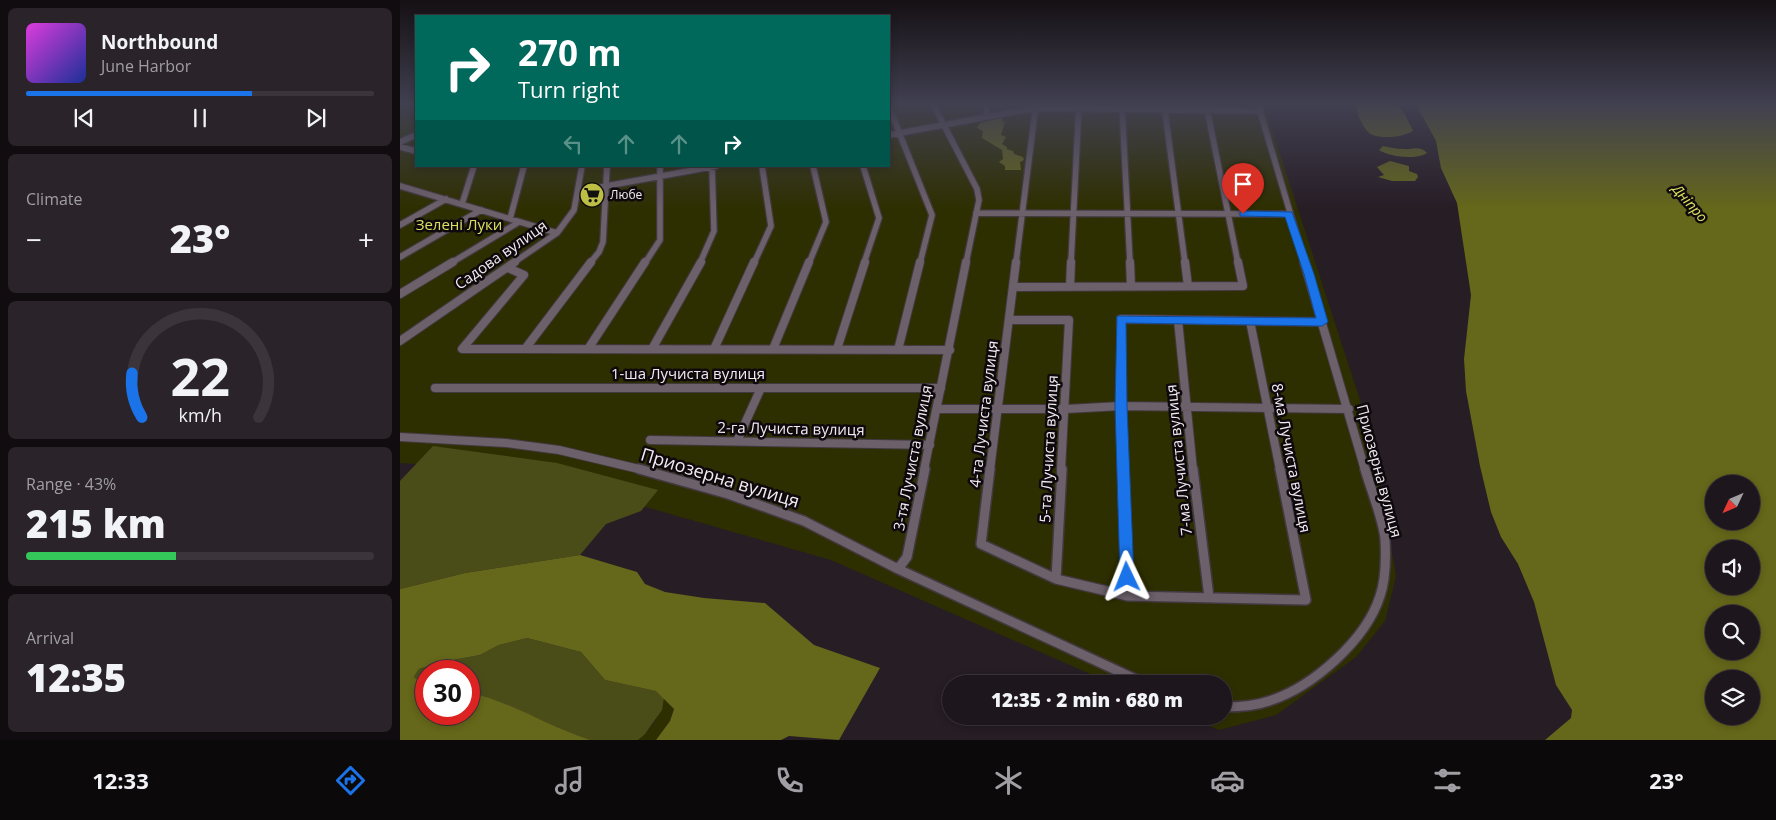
<!DOCTYPE html>
<meta charset="utf-8">
<style>
body{margin:0;font-family:"Open Sans",sans-serif;background:#2a2329;color:#f1f3f6;height:100vh;display:flex;flex-direction:column;font-size:19px;white-space:nowrap}
*{box-sizing:border-box;margin:0}
p{font-size:16px;color:#a09fa3}
.icon{flex:none;width:28px;height:28px;fill:none;stroke:currentColor;stroke-width:2;stroke-linecap:round;stroke-linejoin:round}
.map{position:relative;flex:1;overflow:hidden}
.drawer{display:flex;flex-direction:column;gap:8px;padding:8px;background:#100c0f;width:400px}
.drawer>*{flex:none}
.top-card{position:absolute;left:15px;top:15px;width:475px;height:152px;border-radius:0px;box-shadow:0 2px 8px #0003,0 0 0 1px #3b353b;background:#00695c;color:#fff;overflow:hidden}
.needle{width:32px;rotate:226deg}
.tools{position:absolute;left:1305px;top:475px;display:grid;gap:10px}
.tools a{display:grid;place-items:center;width:55px;height:55px;border-radius:50%;background:#1d161c;box-shadow:0 2px 8px #0003,0 0 0 1px #3b353b;font-size:25px}
.speed{position:absolute;left:15px;top:660px;display:flex;gap:10px;font-size:25px;font-weight:700;text-align:center}
.speed>*{display:grid;place-content:center;width:65px;height:65px;border-radius:50%;background:#1d161c;box-shadow:0 2px 8px #0003,0 0 0 1px #3b353b;line-height:1}
.speed .limit{border:8px solid #d22;background:#fff;color:#111}
.pin{position:absolute;display:grid;place-items:center;width:42px;height:42px;color:#fff;margin:-51px -21px;border-radius:50% 50% 50% 0;rotate:-45deg;box-shadow:0 0 5px #0007}
.pin .icon{rotate:45deg}
.me{position:absolute;width:55px;margin:-28px;rotate:358deg;stroke-linejoin:round;filter:drop-shadow(0 0 4px #0008)}
.turn{display:flex;align-items:center;gap:18px;height:105px;padding:0 20px;font-size:22px}
.turn .icon{width:65px;height:65px;stroke-width:2.5}
.turn b{display:block;font-size:35px;line-height:42px}
.lanes{display:flex;align-items:center;height:48px;padding:0 20px;background:#0003;justify-content:center;gap:25px;direction:ltr}
.lanes .off{opacity:.35}
.big{font-size:38px;font-weight:800;line-height:1.1}
.drawer .widget{flex:1;display:flex;flex-direction:column;justify-content:center;gap:8px;min-width:0;padding:0 18px;border-radius:8px;background:#2a2329}
.drawer .dial{align-items:center;gap:0}
.dial svg{height:130px;overflow:visible;fill:none;stroke:#3b353b;stroke-width:7;stroke-linecap:round;text-anchor:middle}
.dial text{fill:#f1f3f6;stroke:none}
.song{display:flex;align-items:center;gap:15px}
.cover{width:60px;height:60px;border-radius:8px;background:linear-gradient(135deg,hsl(300 70% 55%),hsl(230 70% 35%))}
.played{height:5px;border-radius:2px;background:linear-gradient(90deg,#1a73e8 65%,#3b353b 65%)}
.keys{display:flex;justify-content:space-around;direction:ltr}
.heat{display:flex;justify-content:space-between;align-items:center;font-size:28px;direction:ltr}
.charge{height:8px;border-radius:4px;background:linear-gradient(90deg,#34c759 43%,#3b353b 0)}
.trip{position:absolute;left:542px;top:675px;width:290px;height:50px;border-radius:25px;background:#1d161c;box-shadow:0 2px 8px #0003,0 0 0 1px #3b353b;font-weight:800;line-height:50px;text-align:center}
.dock{display:flex;height:80px;justify-content:space-around;align-items:center;background:#0c090b;color:#a09fa3}
.dock .icon{width:35px;height:35px}
.dock .on{color:#1a73e8}
.dock b{font-size:22px;color:#f1f3f6}
main{display:flex;flex:1;min-height:0}
.map>svg:first-child{display:block}
</style>
<main>
<section class="drawer">
<div class="widget">
<div class="song"><i class="cover"></i><div><b>Northbound</b><p>June Harbor</p></div></div>
<div class="played"></div>
<div class="keys"><svg class="icon" aria-label="previous" viewBox="0 0 24 24"><path d="M18 5L8 12l10 7zM5 5v14"/></svg><svg class="icon" aria-label="pause" viewBox="0 0 24 24"><path d="M8 5v14M16 5v14"/></svg><svg class="icon" aria-label="next" viewBox="0 0 24 24"><path d="M6 5l10 7-10 7zM19 5v14"/></svg></div>
</div>
<div class="widget"><p>Climate</p>
<div class="heat"><a>−</a><b class="big">23°</b><a>+</a></div>
</div>
<div class="widget dial"><svg viewBox="0 0 100 80">
<path d="M14 69A42 42 0 1 1 86 69"/>
<path d="M14 69A42 42 0 0 1 8 42" stroke="#1a73e8"/>
<text x="50" y="56" font-size="32" font-weight="700">22</text>
<text x="50" y="72" font-size="11">km/h</text>
</svg></div>
<div class="widget"><p>Range · 43%</p><b class="big">215 km</b><div class="charge"></div></div>
<div class="widget"><p>Arrival</p><b class="big">12:35</b></div>
</section>
<div class="map">
<svg width="1376" height="740" viewBox="0 0 1376 740">
<rect width="100%" height="100%" fill="#271d25"/>
<path fill="#2e2f00" d="M0,104H16V166H489V104H867V114L971,434L996,576L985,621L956,657L876,715L819,730L787,716H824V684H713L431,560L120,471L0,463Z
M264,698L274,708L270,721L256,740H237C251,730 261,715 264,698Z"/>
<path fill="#4b4d19" d="M33,446L157,463L258,490L241,511L206,524L180,555L65,573L0,589V481Z
M127,638L181,652L205,680L257,691L264,698L262,710L245,734L238,740H191L168,733L101,703L69,693V671H26V684L14,677L19,669L42,662L80,655L99,645Z"/>
<path fill="#65671a" fill-rule="evenodd" d="M956,104H996L1005,114L1013,131C1003,137 983,139 973,135C964,132 956,113 956,104Z
M1016,104H1376V740H1145L1171,718L1172,710L1156,685L1134,602L1118,564L1101,537L1091,512L1080,466L1066,391L1064,359L1071,295L1057,203L1041,168L1036,141ZM1314,484H1351V521H1314ZM1314,549H1351V586H1314ZM1314,614H1351V651H1314ZM1314,679H1351V716H1314Z
M603,117L602,121L605,122L601,135L606,137L602,144L607,147V149L613,151L614,154L623,157L624,160L620,162L621,170H605V166L599,162L603,159L602,150L582,138L583,131L577,128L580,123Z
M983,146C990,147 996,149 1004,149C1012,150 1020,145 1027,153C1017,160 989,157 979,150Z
M990,161L1009,166V171L1017,174L1018,177L1015,181H992L978,177L984,175L977,167Z
M180,555L237,572L245,584L265,592L304,598L365,603L414,645L480,668L439,740L389,736L381,740H256L270,721L274,709L256,691L205,680L181,652L127,638L99,645L80,655L42,662L19,669L14,677L26,684V714H69V693C112,701 149,728 191,740H0V589L65,573Z"/>
<g fill="none" stroke-linecap="round" stroke-linejoin="round">
<defs>
<path id="minor-far2" d="M10,104L16,107
M533,104L577,189L579,200L566,263
M764,104L785,263
M806,104L838,263
M860,104V111L905,263
M722,106L730,263
M489,107L532,215L520,263
M586,117L587,104
M489,135L636,108L860,111
M0,142L16,135
M0,147L16,151
M463,166L479,218L464,263
M0,186L157,233
M179,191L316,166
M62,204L74,166
M576,213L889,214
M110,219L124,166
M0,225L46,199
M0,257L81,210
M51,263L119,222
M113,263L157,233L174,210L182,166
M190,263L199,252L203,242L207,166
M245,263L260,240V166
M300,263L314,231L312,166
M354,263L371,226L362,166
M409,263L426,222L413,166
M616,263L636,104
M671,263L679,104"/>
<path id="minor-far1" d="M730,262L731,286
M785,262L788,286
M904,262L965,470
M108,268L124,275L62,349L550,350
M614,287L843,286L838,262
M670,287L671,262
M0,294L53,262
M609,320H669L661,470
M778,320L793,470
M850,321L880,470
M0,341L115,262
M125,349L191,262
M188,349L245,262
M252,349L301,262
M314,349L354,262
M373,349L409,262
M437,349L465,262
M498,350L520,262
M35,388H541
M538,409H666L721,406L949,409
M0,437L106,443L159,450L243,470
M250,440L530,445
M337,441L361,388
M524,470L566,262
M590,470L616,262
M723,470L721,319L922,322"/>
<path id="minor" d="M239,469L328,494L404,521L498,569L746,684
M590,469L581,544L656,579L728,596L906,600L880,469
M723,469L728,596
M793,469L809,597
M498,569L507,557L525,469
M656,579L662,469
M824,707C839,707 855,706 869,701C913,687 966,640 980,596C986,579 986,557 985,539C984,522 970,487 965,469"/>
</defs>
<use href="#minor-far2" stroke="#423940" stroke-width="8"/>
<use href="#minor-far1" stroke="#423940" stroke-width="10"/>
<use href="#minor" stroke="#423940" stroke-width="12"/>
<use href="#minor-far2" stroke="#6c606a" stroke-width="5.5"/>
<use href="#minor-far1" stroke="#6c606a" stroke-width="8"/>
<use href="#minor" stroke="#6c606a" stroke-width="9"/>
</g>
<linearGradient id="sky" x2="0" y2="1"><stop stop-color="#151014"/><stop offset="0.5" stop-color="#414051"/><stop offset="1" stop-color="#414051" stop-opacity="0"/></linearGradient>
<rect width="1376" height="208" fill="url(#sky)"/>
<path fill="#1a73e8" stroke="#114b97" d="M843,211L892,212L914,274L928,322L922,326L726,323L727,406L734,577L732,581L727,583L722,581L720,577L715,406L717,316L916,318L904,274L885,217L840,216V212Z"/>
<defs>
<symbol id="supermarket-disc" viewBox="-11 -11 22 22"><circle r="9.5" fill="#bcbf44" stroke="#0d090c"/><path d="M-6-5.5h2.5l.6 2H6L4.5 2H-2.5L-4.4-4H-6ZM-1.5 3.2a1.3 1.3 0 1 0 .1 0ZM3 3.2a1.3 1.3 0 1 0 .1 0Z" fill="#111"/></symbol>
</defs>
<g fill-rule="evenodd">
<use href="#supermarket-disc" x="178" y="181" width="28" height="28"/>
</g>
<g text-anchor="middle" stroke-width="5" stroke-linejoin="round" paint-order="stroke">
<g font-size="12" fill="#f3ebf1" stroke="#0d090c" text-anchor="start">
<text x="210" y="199">Любе</text>
</g>
<g font-size="14" font-style="italic" fill="#dde160" stroke="#0d090c">
<text transform="translate(1290 203) rotate(49)" y="5">Дніпро</text>
</g>
<g font-size="15" fill="#dce05f" stroke="#0d090c">
<text x="59" y="230">Зелені Луки</text>
</g>
<g font-size="15" fill="#f3ebf1" stroke="#0d090c">
<text transform="translate(101 255) rotate(-35)" y="5">Садова вулиця</text>
<text x="288" y="379">1-ша Лучиста вулиця</text>
<text transform="translate(584 414) rotate(-83)" y="5">4-та Лучиста вулиця</text>
<text transform="translate(391 429) rotate(1)" y="5">2-га Лучиста вулиця</text>
<text transform="translate(649 449) rotate(-87)" y="5">5-та Лучиста вулиця</text>
<text transform="translate(513 458) rotate(-79)" y="5">3-тя Лучиста вулиця</text>
<text transform="translate(891 458) rotate(79)" y="5">8-ма Лучиста вулиця</text>
<text transform="translate(779 460) rotate(-96)" y="5">7-ма Лучиста вулиця</text>
<text transform="translate(979 471) rotate(75)" y="5">Приозерна вулиця</text>
</g>
<g font-size="18" fill="#f3ebf1" stroke="#0d090c">
<text transform="translate(320 478) rotate(17)" y="6">Приозерна вулиця</text>
</g>
</g>
</svg>
<div class="tools">
<a><svg class="needle" viewBox="-14 -14 28 28"><path d="M0-13l5 13h-10z" fill="#e53935"/><path d="M0 13l5-13h-10z" fill="#a09fa3"/></svg></a>
<a><svg class="icon" aria-label="sound" viewBox="0 0 24 24"><path d="M4 9h4l5-4v14l-5-4H4zM17 9q2 3 0 6"/></svg></a>
<a><svg class="icon" aria-label="search" viewBox="0 0 24 24"><circle cx="10" cy="10" r="6"/><path d="M15 15l6 6"/></svg></a>
<a><svg class="icon" aria-label="layers" viewBox="0 0 24 24"><path d="M12 4l9 5-9 5-9-5zM3 14l9 5 9-5"/></svg></a>
</div>
<div class="speed"><div class="limit">30</div></div>
<div class="pin" style="left:843px;top:214px;background:#d93025"><svg class="icon" aria-label="arrive" viewBox="0 0 24 24"><path d="M6 21V4h12l-3 4 3 4H6"/></svg></div>
<svg class="me" style="left:727px;top:577px" viewBox="-20 -20 40 40"><path d="M0-17L14 15 0 8-14 15z" fill="#1a73e8" stroke="#fff" stroke-width="4"/></svg>
<div class="trip">12:35 · 2 min · 680 m</div>
<div class="top-card">
<div class="turn"><svg class="icon" aria-label="right" viewBox="0 0 24 24"><path d="M7 20v-9h11M14 6l5 5-5 5"/></svg><div><b>270 m</b>Turn right</div></div>
<div class="lanes"><svg class="icon off" aria-label="left" viewBox="0 0 24 24"><path d="M17 20v-9H6M10 6l-5 5 5 5"/></svg><svg class="icon off" aria-label="ahead" viewBox="0 0 24 24"><path d="M12 20V5M6 11l6-6 6 6"/></svg><svg class="icon off" aria-label="ahead" viewBox="0 0 24 24"><path d="M12 20V5M6 11l6-6 6 6"/></svg><svg class="icon" aria-label="right" viewBox="0 0 24 24"><path d="M7 20v-9h11M14 6l5 5-5 5"/></svg></div>
</div>
</div>
</main>
<nav class="dock">
<b>12:33</b>
<svg class="icon on" aria-label="directions" viewBox="0 0 24 24"><path d="M12 3l9 9-9 9-9-9zM9 14v-3h6M13 9l2 2-2 2"/></svg>
<svg class="icon" aria-label="music" viewBox="0 0 24 24"><path d="M9 18V5l10-2v13"/><circle cx="6" cy="18" r="3"/><circle cx="16" cy="16" r="3"/></svg>
<svg class="icon" aria-label="phone" viewBox="0 0 24 24"><path d="M5 4h4l2 5-3 2q2 4 5 5l2-3 5 2v4C11 20 4 13 5 4z"/></svg>
<svg class="icon" aria-label="climate" viewBox="0 0 24 24"><path d="M12 3v18M4 7l16 10M4 17L20 7"/></svg>
<svg class="icon" aria-label="car" viewBox="0 0 24 24"><path d="M5 17H2v-5l4-1 3-4h7l3 4 3 1v5h-3M9 17h6M6 11h13"/><circle cx="7" cy="17" r="2"/><circle cx="17" cy="17" r="2"/></svg>
<svg class="icon" aria-label="filters" viewBox="0 0 24 24"><path d="M4 7h16M4 17h16"/><circle cx="9" cy="7" r="2"/><circle cx="15" cy="17" r="2"/></svg>
<b>23°</b>
</nav>
